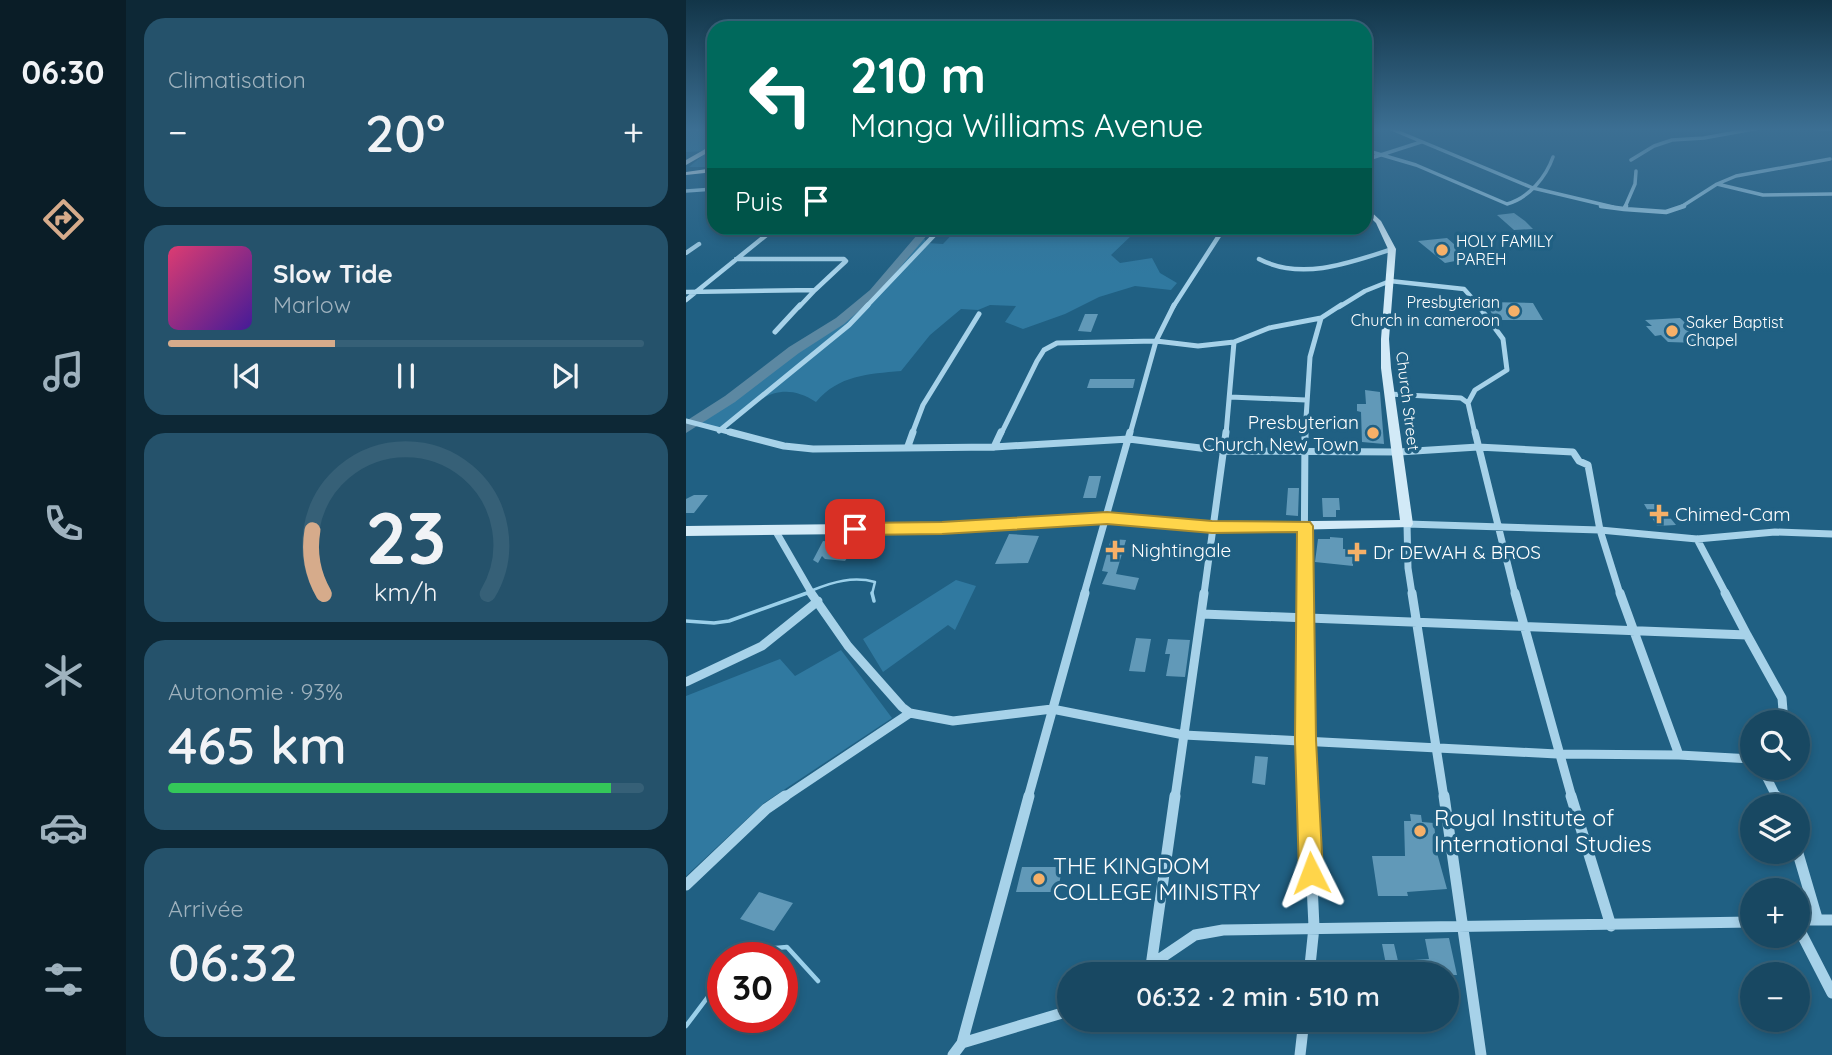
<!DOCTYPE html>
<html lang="fr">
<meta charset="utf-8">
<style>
body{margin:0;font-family:Quicksand,sans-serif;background:#25526b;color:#f1f3f6;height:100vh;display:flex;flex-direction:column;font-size:26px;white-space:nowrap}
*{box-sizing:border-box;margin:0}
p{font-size:23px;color:#9fb2be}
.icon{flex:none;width:38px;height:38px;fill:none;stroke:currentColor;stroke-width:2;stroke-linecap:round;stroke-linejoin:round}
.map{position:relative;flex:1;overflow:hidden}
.side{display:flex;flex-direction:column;gap:18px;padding:18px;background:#0d2836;width:560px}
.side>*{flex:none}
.top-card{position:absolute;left:21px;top:21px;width:665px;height:214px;border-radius:21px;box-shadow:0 4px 10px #0003,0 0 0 2px #366077;background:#00695c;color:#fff;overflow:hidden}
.fabs{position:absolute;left:1054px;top:710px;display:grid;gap:14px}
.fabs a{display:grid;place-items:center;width:70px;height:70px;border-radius:50%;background:#184862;box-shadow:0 4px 10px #0003,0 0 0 2px #366077;font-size:35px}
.speed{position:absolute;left:21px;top:942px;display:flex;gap:14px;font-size:35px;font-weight:700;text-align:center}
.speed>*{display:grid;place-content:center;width:91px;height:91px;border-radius:50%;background:#184862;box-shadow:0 4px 10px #0003,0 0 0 2px #366077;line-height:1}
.speed .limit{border:10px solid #d22;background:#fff;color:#111}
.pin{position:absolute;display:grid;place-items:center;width:60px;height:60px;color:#fff;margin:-30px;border-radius:14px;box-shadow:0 4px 10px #0006}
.me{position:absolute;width:77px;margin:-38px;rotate:357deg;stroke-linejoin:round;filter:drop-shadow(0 0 5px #0008)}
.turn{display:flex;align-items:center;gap:24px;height:147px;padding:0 28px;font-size:32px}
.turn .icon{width:91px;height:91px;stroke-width:2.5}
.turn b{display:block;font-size:49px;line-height:60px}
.then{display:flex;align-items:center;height:66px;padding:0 28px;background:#0003;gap:14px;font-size:26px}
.big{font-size:52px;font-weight:600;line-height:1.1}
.side .widget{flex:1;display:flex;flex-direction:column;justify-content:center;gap:10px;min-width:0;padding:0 24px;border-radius:21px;background:#25526b}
.side .dial{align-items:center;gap:0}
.dial svg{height:182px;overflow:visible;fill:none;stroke:#366077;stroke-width:7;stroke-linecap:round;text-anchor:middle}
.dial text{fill:#f1f3f6;stroke:none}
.song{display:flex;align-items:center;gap:21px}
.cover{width:84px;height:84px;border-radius:10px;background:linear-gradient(135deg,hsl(340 70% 55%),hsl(260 70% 35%))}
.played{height:7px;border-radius:4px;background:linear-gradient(90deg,#d6ab8b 35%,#366077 35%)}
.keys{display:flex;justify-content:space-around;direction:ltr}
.heat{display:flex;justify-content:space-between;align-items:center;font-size:38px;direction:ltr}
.charge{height:10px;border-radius:5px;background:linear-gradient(90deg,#34c759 93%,#366077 0)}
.trip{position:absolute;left:371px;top:962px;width:402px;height:70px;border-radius:35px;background:#184862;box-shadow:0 4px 10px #0003,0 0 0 2px #366077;font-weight:600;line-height:70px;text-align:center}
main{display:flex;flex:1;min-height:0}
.tab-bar{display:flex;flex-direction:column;width:126px;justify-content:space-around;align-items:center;background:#0a1d27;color:#9fb2be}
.tab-bar .icon{width:49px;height:49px}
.tab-bar .selected{color:#d6ab8b}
.tab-bar b{font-size:32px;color:#f1f3f6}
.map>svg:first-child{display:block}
</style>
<main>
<nav class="tab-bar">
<b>06:30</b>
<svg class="icon selected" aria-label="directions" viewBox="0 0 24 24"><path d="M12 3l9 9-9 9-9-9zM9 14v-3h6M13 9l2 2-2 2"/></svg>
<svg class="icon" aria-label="music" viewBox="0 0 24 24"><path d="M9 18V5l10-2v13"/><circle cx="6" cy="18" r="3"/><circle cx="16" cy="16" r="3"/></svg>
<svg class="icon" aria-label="phone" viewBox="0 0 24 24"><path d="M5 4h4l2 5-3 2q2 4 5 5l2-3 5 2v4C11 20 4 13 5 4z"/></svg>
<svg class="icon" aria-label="climate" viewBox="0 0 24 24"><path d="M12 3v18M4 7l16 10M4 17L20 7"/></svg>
<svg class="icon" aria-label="car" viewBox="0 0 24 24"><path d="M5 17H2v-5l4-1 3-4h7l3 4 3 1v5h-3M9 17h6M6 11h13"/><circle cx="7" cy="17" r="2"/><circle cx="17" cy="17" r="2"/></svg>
<svg class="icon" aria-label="filters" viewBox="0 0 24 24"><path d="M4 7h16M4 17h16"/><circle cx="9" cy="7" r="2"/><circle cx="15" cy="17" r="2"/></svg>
</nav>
<section class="side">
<div class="widget"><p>Climatisation</p>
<div class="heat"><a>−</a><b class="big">20°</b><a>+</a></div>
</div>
<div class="widget">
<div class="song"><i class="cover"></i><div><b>Slow Tide</b><p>Marlow</p></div></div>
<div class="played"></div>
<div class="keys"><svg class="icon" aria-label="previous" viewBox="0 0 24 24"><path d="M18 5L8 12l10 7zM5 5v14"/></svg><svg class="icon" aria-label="pause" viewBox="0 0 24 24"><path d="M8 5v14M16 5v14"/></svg><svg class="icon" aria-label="next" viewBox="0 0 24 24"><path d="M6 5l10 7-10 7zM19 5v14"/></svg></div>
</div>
<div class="widget dial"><svg viewBox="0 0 100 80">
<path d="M14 69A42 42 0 1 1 86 69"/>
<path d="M14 69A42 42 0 0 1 9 41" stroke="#d6ab8b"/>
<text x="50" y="56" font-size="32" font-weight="700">23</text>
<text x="50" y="72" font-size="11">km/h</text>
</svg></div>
<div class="widget"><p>Autonomie · 93%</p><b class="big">465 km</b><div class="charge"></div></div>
<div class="widget"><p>Arrivée</p><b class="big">06:32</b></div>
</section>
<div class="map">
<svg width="1146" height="1055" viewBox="0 0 1146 1055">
<rect width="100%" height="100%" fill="#206083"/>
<path fill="#3079a0" d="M0,128H28V167H3L22,151L0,152Z
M272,228H433L446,235L425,255L434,263L466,258L474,273L491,283L485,290L449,286L413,297L379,314L337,329L319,322L330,306L304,305L292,310L275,309L244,335L215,371C182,374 153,375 130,402C89,375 65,407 33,431L0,421L44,399L108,350L154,321L188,292L236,235L241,243L257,244Z
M270,580L290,586L269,630L262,625L197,672L177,639Z
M155,650L206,718L78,803L0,876V696L94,659L109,676Z"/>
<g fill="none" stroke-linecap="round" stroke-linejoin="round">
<path stroke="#9bd0ea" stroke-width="2.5" d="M127,590C147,582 167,576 189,582L186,594
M118,594L121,593"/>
<path stroke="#9bd0ea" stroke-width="3.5" d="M186,593L188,601
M0,621L28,623L43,621L121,593"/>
<path stroke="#9bd0ea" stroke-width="4.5" d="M56,957L68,950L101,947L132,981
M0,1026L37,977"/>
<path fill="#5c88a2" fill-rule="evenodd" d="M237,228H247L192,294L158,324L113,353L49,402L0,433V421L39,396L103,347L150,318L184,290Z"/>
</g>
<path fill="#6199b8" d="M828,213L839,221L847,229L828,230L811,215Z
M761,238L784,258L759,263L732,241Z
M800,302L847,303L857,320H809Z
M399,314H412L405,332L392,331Z
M994,318L1018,340L1009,341L1012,343L982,342L975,335L969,336L960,326H966L959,320Z
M404,379H449L447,388H401Z
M679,390L694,392L698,444L676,442L675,412L671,411V404H680Z
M403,476H415L410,498H397Z
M602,488H613L612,516L600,515Z
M8,495H22L8,513H0V499Z
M636,498H653L654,510H650V517H637Z
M958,504H973L990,525L971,526Z
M323,534L353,536L342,563L309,564Z
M644,537L657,538V549H667V566L629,562L632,539H644Z
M425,539L440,540L430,574L453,578L449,590L416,584L422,572L416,571Z
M137,541L146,542L145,544L170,546L159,561L139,559L136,556L132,563L127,560Z
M450,638L465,639L459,672L443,671Z
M482,639L504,640L499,677L480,676L484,654H479Z
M569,756L582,757L579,785L566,783Z
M724,814L735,815L736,822L748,823L751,853L761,889L721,892L722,896H692L686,856H719L718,821H725Z
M336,867H376L372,892H330Z
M73,892L107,903L88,931L54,919Z
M763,938L771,975H702L696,944H708L712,961L743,959L739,939Z"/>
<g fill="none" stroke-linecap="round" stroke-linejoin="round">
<path stroke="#a7d2e9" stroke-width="3.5" d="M703,128L847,188L927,207
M1119,128L1146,129
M679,150L730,165L821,204C843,198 860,177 867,157
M679,160L735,142
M945,160L968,146L986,140L1018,138L1073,128
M1031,184L1050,176L1144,159
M0,191L28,189
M939,207L949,184L950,171
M995,207L1031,184L1077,195L1146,194"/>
<path stroke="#a7d2e9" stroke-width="4.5" d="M915,206L938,209L940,206
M938,209L980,212L998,206
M0,253L13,244
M50,259H158L160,261L129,290
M573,259C615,281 664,263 706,249
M0,292L129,290L113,307
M0,300L89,228
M180,307L255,228
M487,307L538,228
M653,307L679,291L704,281L778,289L794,307"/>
<path stroke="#a7d2e9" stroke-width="5" d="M89,332L114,305
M703,394L775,398L782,403
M544,397L620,400
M0,421L50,434
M33,431L163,325L182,305
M226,434L237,405L293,314
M315,434L351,361L358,350L371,343L470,341L512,346L548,342
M444,434L470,341L488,305
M540,434L548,342L583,328L635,318L655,305
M619,434L624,357L635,318
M789,434L782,403L789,390L821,370L817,339L792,305"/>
<path stroke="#a7d2e9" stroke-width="7" d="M44,432L98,446L127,449L308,447L443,439L538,451L713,452L792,447L887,452L893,461L902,465L914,530L934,594
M789,432L829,594
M222,446L227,432
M308,447L315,432
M89,530L126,594
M1011,539L1040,594
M398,594L444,432
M518,594L540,432
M618,594L619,432
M726,594L722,568L721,524L914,530L1011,539L1089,532L1146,534"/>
<path stroke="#a7d2e9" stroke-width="9" d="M125,593L162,646L216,707L224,713L267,721L366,709L498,735L871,754L993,755L1066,759
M618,593L622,798
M726,593L758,798
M829,593L886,798
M934,593L993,755
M516,614L1061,635L1039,593
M1061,635L1096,698L1098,723
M0,682L76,646L132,601
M1076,768L1091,798
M97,798L224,713
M342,798L399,593
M489,798L518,593"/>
<path stroke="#a7d2e9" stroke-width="11" d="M622,796L628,927L623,975
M758,796L795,1055
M885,796L925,926
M1090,796L1096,807
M1111,850L1131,918
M0,885L80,809L99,796
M1111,920H1146
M1111,925L1146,993
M465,966L489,796
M450,975L509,935L537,930L1066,922
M276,1043L383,1011
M267,1055L276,1043L343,796
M614,1055L618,1020"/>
<path fill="#d2eaf7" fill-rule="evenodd" d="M679,206L695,221L710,249L703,339L705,368L727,524L725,527L526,532L421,522L256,533L0,536V526L256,523L421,514L526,522L714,520L695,368V339L702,249L690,223L679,212Z"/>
<path fill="#f4fafe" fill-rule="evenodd" d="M28,144V149L0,165V160Z
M28,168V172L0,175V172Z"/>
</g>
<linearGradient id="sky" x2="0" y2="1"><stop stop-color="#123548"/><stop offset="0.47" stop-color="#3c6f93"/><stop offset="1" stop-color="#3c6f93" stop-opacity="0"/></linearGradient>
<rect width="1146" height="275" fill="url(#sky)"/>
<path fill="#ffd54a" stroke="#a68a30" stroke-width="2" d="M421,512L526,521L624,522L627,526L630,740L637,873L634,882L625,885L617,882L613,873L609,740L611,532L526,533L421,524L256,534L169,535L161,529L169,523L256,522Z"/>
<g fill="#f6b068" stroke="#206083" stroke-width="2.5">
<circle cx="756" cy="250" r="7"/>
<circle cx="828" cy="311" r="7"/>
<circle cx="986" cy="331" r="7"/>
<circle cx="687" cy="433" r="7"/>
<path d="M969.5 503.5h7v7h7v7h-7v7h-7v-7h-7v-7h7z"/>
<path d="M425.5 539.5h7v7h7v7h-7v7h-7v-7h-7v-7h7z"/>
<path d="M667.5 541.5h7v7h7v7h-7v7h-7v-7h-7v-7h7z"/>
<circle cx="734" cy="831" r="7"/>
<circle cx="353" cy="879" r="7"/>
</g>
<g text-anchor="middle" stroke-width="7" stroke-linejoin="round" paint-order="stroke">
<g font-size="16" fill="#fff" stroke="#206083" text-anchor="start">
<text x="770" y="247">HOLY FAMILY<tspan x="770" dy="18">PAREH</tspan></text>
<text x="814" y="308" text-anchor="end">Presbyterian<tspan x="814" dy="18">Church in cameroon</tspan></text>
<text x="1000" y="328">Saker Baptist<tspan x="1000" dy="18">Chapel</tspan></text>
</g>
<g font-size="16" fill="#fff" stroke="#206083">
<text transform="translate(722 401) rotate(83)" y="6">Church Street</text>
</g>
<g font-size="19" fill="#fff" stroke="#206083" text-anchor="start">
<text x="673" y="429" text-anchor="end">Presbyterian<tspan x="673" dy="22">Church New Town</tspan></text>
<text x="989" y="521">Chimed-Cam</text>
<text x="445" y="557">Nightingale</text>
<text x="687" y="559">Dr DEWAH &amp; BROS</text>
</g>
<g font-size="23" fill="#fff" stroke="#206083" text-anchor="start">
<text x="748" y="826">Royal Institute of<tspan x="748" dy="26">International Studies</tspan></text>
<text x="367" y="874">THE KINGDOM<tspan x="367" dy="26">COLLEGE MINISTRY</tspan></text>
</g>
</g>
</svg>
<div class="fabs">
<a><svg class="icon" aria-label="search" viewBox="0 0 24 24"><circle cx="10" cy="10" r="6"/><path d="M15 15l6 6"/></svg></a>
<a><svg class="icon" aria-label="layers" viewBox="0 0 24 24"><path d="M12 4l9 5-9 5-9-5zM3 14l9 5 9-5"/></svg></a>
<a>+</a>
<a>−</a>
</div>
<div class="speed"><div class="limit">30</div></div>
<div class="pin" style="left:169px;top:529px;background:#d93025"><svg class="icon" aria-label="arrive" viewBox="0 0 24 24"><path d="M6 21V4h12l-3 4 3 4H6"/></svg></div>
<svg class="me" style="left:625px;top:873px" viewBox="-20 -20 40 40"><path d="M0-17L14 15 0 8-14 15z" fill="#ffd54a" stroke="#fff" stroke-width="4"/></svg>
<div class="trip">06:32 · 2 min · 510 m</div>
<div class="top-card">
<div class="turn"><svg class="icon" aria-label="left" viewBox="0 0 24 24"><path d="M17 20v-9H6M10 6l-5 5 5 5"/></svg><div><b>210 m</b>Manga Williams Avenue</div></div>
<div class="then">Puis<svg class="icon" aria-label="arrive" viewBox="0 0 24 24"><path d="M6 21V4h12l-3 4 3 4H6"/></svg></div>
</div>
</div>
</main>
